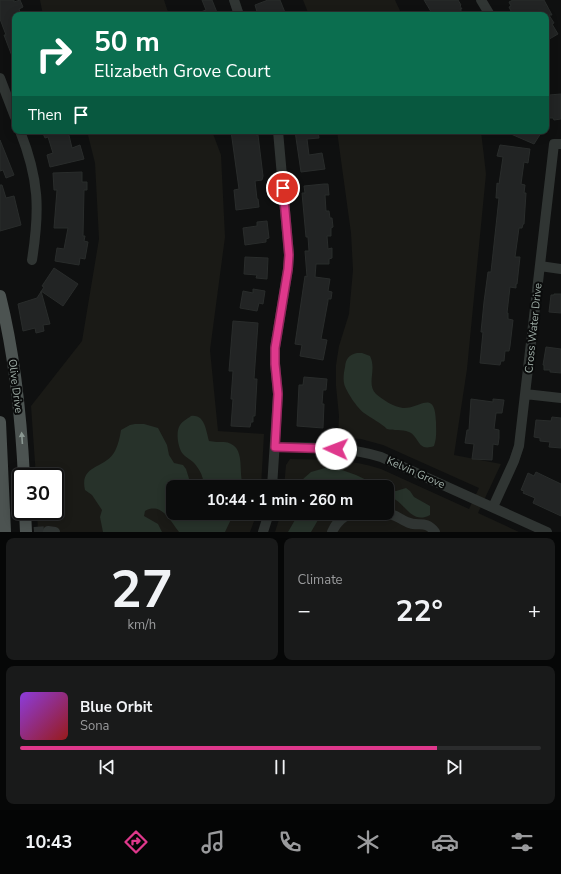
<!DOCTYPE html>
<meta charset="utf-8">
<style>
body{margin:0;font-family:"Nunito Sans",sans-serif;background:#191a1a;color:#f1f3f6;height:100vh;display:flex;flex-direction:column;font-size:15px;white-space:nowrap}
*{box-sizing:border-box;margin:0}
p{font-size:13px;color:#9a9b9d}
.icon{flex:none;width:22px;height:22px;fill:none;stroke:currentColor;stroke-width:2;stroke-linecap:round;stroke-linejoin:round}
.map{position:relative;height:532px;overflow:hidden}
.side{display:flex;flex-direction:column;gap:6px;padding:6px;background:#060707;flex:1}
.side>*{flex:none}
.guide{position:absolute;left:12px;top:12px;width:537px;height:122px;border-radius:8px;box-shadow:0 2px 10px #0003,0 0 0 1px #2b2c2d;background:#0b6e4f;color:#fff;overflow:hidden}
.speed{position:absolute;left:12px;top:468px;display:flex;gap:8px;font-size:20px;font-weight:700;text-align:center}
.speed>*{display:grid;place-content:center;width:52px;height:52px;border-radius:50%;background:#0b0c0c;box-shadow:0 2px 10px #0003,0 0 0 1px #2b2c2d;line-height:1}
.speed .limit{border:2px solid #111;border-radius:6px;background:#fff;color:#111}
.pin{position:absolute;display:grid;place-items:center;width:34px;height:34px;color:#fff;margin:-17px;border:2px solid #fff;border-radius:50%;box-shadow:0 1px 4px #0007}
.me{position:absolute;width:44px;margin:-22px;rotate:272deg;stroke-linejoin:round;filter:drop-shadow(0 0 3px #0008)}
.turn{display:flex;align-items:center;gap:14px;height:84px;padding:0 16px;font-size:18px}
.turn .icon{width:52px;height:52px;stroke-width:2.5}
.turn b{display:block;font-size:28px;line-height:34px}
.then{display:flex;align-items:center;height:38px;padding:0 16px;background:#0003;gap:8px;font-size:15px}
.big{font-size:30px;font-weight:700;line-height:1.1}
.side .tile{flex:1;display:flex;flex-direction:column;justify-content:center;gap:6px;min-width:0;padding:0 14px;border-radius:8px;background:#191a1a}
.side .dial{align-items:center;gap:0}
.dial b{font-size:52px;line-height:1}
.song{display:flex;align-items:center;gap:12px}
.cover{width:48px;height:48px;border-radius:6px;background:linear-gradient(135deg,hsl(270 70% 55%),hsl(0 70% 35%))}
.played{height:4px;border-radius:2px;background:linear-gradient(90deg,#df388c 80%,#2b2c2d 80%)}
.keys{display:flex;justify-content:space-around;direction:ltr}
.heat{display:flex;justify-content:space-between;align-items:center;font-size:22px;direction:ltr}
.side .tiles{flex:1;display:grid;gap:6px;grid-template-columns:1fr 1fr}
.tile:last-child{grid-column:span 2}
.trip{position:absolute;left:166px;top:480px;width:228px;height:40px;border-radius:8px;background:#0b0c0c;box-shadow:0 2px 10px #0003,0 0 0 1px #2b2c2d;font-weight:700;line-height:40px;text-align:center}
.tab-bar{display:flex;height:64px;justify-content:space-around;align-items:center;background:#040505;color:#9a9b9d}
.tab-bar .icon{width:28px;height:28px}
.tab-bar .active{color:#df388c}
.tab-bar b{font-size:18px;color:#f1f3f6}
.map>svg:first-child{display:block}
</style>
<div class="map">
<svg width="561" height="532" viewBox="0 0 561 532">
<rect width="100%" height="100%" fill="#0f1010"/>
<path fill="#1a1a16" d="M40,0H164L169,15H43Z
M303,0H395L402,15H309Z
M87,131H212L221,155L225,237L210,350L218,431L264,434L261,487H173V513H257L250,532H38L37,511H55V477H36L31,406L82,341L99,239L95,163Z
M337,131H481L486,174L467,369L454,455L501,464L478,513L519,532H275L281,513H387V487H284L286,465L290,459C321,460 352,459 381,469L469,509L479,488L383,445L361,439L338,437L339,416L336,386V365L339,346L349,314L353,270L351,233Z"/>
<path fill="#27322a" d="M357,353H362L370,356C377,370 366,384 376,394C383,400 394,407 403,408C420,409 435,388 436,422C436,430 437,438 434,446C417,452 420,437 409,432C401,429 394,431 387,429C380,422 372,419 364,413C358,409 345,390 344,383C343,378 344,372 345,367C346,358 349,355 357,353Z
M191,416C205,414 206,431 209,441C214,442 219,442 224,442C245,444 239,467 242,481L249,485V487H203C205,478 199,468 193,462C190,459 185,457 183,454C178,448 176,434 179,427C181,422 187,419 191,416Z
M135,424H144L158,428L167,445L169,455L174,463L183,465L186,469L191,485L193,487H173V513H234L225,532H179C170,520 161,502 145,511L144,516L158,524L162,532H103L100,517L102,510L92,495L85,490C79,464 106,469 115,451C118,445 120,437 121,430L130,425Z
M325,468L342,470L356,475L381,487H294L311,472Z
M406,488L410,491L414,497L430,506V515C409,526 405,498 387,497V489L396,491Z
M299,513H320L318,520L311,532H288Z"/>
<path fill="#222424" stroke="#292c2b" d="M0,0H14V2L20,0L23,7L19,9L21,15H15V64L4,35H6L0,19Z
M202,0H212L218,15H193L206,10Z
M268,0H280L286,15H258L255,5Z
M424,0H458L461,5L460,6L462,9H460L464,15H433Z
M513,0H544L552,15H549L554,23L552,24L558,34L546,41V15H513L509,7L511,6L509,2Z
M561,94V119L554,120L553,118H546V100H549V95Z
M42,131H68L72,148L80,145L84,159L50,167L47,155L53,153L48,137L45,138Z
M231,131H255L256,135H258L263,176L262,180L255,181L257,199H258L259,207L236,210L234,190L239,189Z
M295,131H318L319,138L307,139L309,155L322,153L325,169L301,172Z
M504,131H537L541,133L534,144Z
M0,140L14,175L6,178L3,170L0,171Z
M500,145L530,149L528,163L524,162L521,184L525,185L524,193H526L524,224H523L522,228H519L515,257H520L517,284H516V288L510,287L507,313H508V319L513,320L510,346L509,351H505L504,361H501L500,365L480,363L483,332H481L484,302L488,272H491L499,198H496L497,183L499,184L503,157L497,156Z
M82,172V182H87V190H84L83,236H85L84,241L88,242L85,259L80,258L79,265L55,261L57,248L64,249L68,228H54L57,190H54L53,173Z
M324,184H328L329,195H325L326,211H329L330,218H332L333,227L331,228V236H327L328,249L332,248V258L329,259V264H316L315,277L330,279L328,291L332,292L331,299H328V301L321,339L327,340L323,360L300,356L302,345L295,344L305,276L307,277L305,251H309L308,237H306L302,193H305L304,186Z
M0,185H2L6,198L14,196L21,225L0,231Z
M267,221L269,238L266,239V242L245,245L243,228L257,226V222Z
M245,257L268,258L267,279L256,278L257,275L244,274Z
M54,268L78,284L63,306L41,291L50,324L43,325L44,331L36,333L35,328L23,331L18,304L37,298L44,287L42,286Z
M253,289L265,291L263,304L259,303L257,311L240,308L243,291L253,293Z
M554,294H561V313L549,312L551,295H554Z
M233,321L258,323L254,379H257L255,416H253V422H251L250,427L231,426L233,399H231L233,371H229Z
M546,347L561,349V373L550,372V370H544V365H543Z
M304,377L327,379L326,390H323L322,404H324L323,428L297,426L299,385H303Z
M471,399L493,402V399L504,400L502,413H496L494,429L499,430V438L498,445L493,444L492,460L472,459L474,444L465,443L467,430H469Z
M552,417L561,418V448L549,447L550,442L540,441V438L534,437L536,420L551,421Z
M536,472L561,484V516L533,503L535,498L523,493L524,491L521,490L528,473L534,476Z"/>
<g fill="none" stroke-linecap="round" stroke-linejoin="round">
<path stroke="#2c302f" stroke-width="10" stroke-dasharray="10 5" stroke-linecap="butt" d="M34,532L48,531"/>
<path stroke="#303533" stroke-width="10" d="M234,0L239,15
M481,0L490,15
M0,78L15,117
M20,131C39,179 40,209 32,260
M540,266L561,269
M525,394L561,398
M275,447C311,448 347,446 381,457L547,532
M272,487L278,394L275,363V348L288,269L289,255L278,131
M493,507L514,461L519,446L554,144H561
M384,513C396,514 396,517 407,522C418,528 425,519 435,532
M48,531L55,532
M263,532L269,513
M332,532C337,521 343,516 356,513"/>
<path stroke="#4c5351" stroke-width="12" d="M0,296C15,356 21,416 24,477
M0,422L5,532
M25,511L26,532"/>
</g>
<defs><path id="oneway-solid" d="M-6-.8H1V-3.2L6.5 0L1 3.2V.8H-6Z"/></defs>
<use fill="#8c9993" href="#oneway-solid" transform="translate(22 438) rotate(-94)"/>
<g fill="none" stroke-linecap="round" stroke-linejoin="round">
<defs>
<path id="route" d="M283,188L289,255L288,269L275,348V364L278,394L275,447L336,449"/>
</defs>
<use href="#route" stroke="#91245b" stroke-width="10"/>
<use href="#route" stroke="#df388c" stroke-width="7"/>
</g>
<g text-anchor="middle" stroke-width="4" stroke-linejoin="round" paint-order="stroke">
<g font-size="11" fill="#a1b0a9" stroke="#0a0b0b">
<text transform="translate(533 328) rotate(-84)" y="4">Cross Water Drive</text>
<text transform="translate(16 386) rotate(83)" y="4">Olive Drive</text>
<text transform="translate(416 472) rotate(24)" y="4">Kelvin Grove</text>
</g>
</g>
</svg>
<div class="speed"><div class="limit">30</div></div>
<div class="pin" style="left:283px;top:188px;background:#d93025"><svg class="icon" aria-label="arrive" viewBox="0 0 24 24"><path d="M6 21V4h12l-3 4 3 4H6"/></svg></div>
<svg class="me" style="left:336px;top:449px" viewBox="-20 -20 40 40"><circle r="19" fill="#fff"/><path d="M0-13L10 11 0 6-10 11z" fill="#df388c"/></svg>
<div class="trip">10:44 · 1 min · 260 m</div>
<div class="guide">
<div class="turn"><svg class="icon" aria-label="right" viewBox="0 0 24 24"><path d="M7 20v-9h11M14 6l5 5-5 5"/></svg><div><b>50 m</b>Elizabeth Grove Court</div></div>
<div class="then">Then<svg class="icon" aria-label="arrive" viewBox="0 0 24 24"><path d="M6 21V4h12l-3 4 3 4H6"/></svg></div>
</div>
</div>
<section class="side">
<div class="tiles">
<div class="tile dial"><b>27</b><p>km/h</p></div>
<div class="tile"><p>Climate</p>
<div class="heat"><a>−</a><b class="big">22°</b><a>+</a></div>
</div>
<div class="tile">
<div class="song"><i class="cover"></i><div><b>Blue Orbit</b><p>Sona</p></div></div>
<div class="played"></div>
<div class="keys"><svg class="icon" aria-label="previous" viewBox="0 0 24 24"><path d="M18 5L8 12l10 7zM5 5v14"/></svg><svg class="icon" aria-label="pause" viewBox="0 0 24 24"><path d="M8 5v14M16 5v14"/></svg><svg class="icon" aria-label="next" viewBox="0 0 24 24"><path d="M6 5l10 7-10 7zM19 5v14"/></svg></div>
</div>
</div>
</section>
<nav class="tab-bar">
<b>10:43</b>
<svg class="icon active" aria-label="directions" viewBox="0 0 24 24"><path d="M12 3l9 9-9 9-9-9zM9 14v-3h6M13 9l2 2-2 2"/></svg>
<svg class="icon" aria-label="music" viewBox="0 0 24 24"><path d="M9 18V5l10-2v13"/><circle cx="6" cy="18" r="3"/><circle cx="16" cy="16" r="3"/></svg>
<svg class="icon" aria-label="phone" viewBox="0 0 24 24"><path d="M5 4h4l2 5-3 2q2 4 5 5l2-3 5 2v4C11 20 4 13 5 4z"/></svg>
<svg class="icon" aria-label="climate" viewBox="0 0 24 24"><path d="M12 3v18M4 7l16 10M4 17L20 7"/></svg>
<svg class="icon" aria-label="car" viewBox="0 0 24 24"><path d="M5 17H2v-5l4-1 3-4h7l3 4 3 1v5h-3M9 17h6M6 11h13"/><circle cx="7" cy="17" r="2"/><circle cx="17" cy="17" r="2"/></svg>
<svg class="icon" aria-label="filters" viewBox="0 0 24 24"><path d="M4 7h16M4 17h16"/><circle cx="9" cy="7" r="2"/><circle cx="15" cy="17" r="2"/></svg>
</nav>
